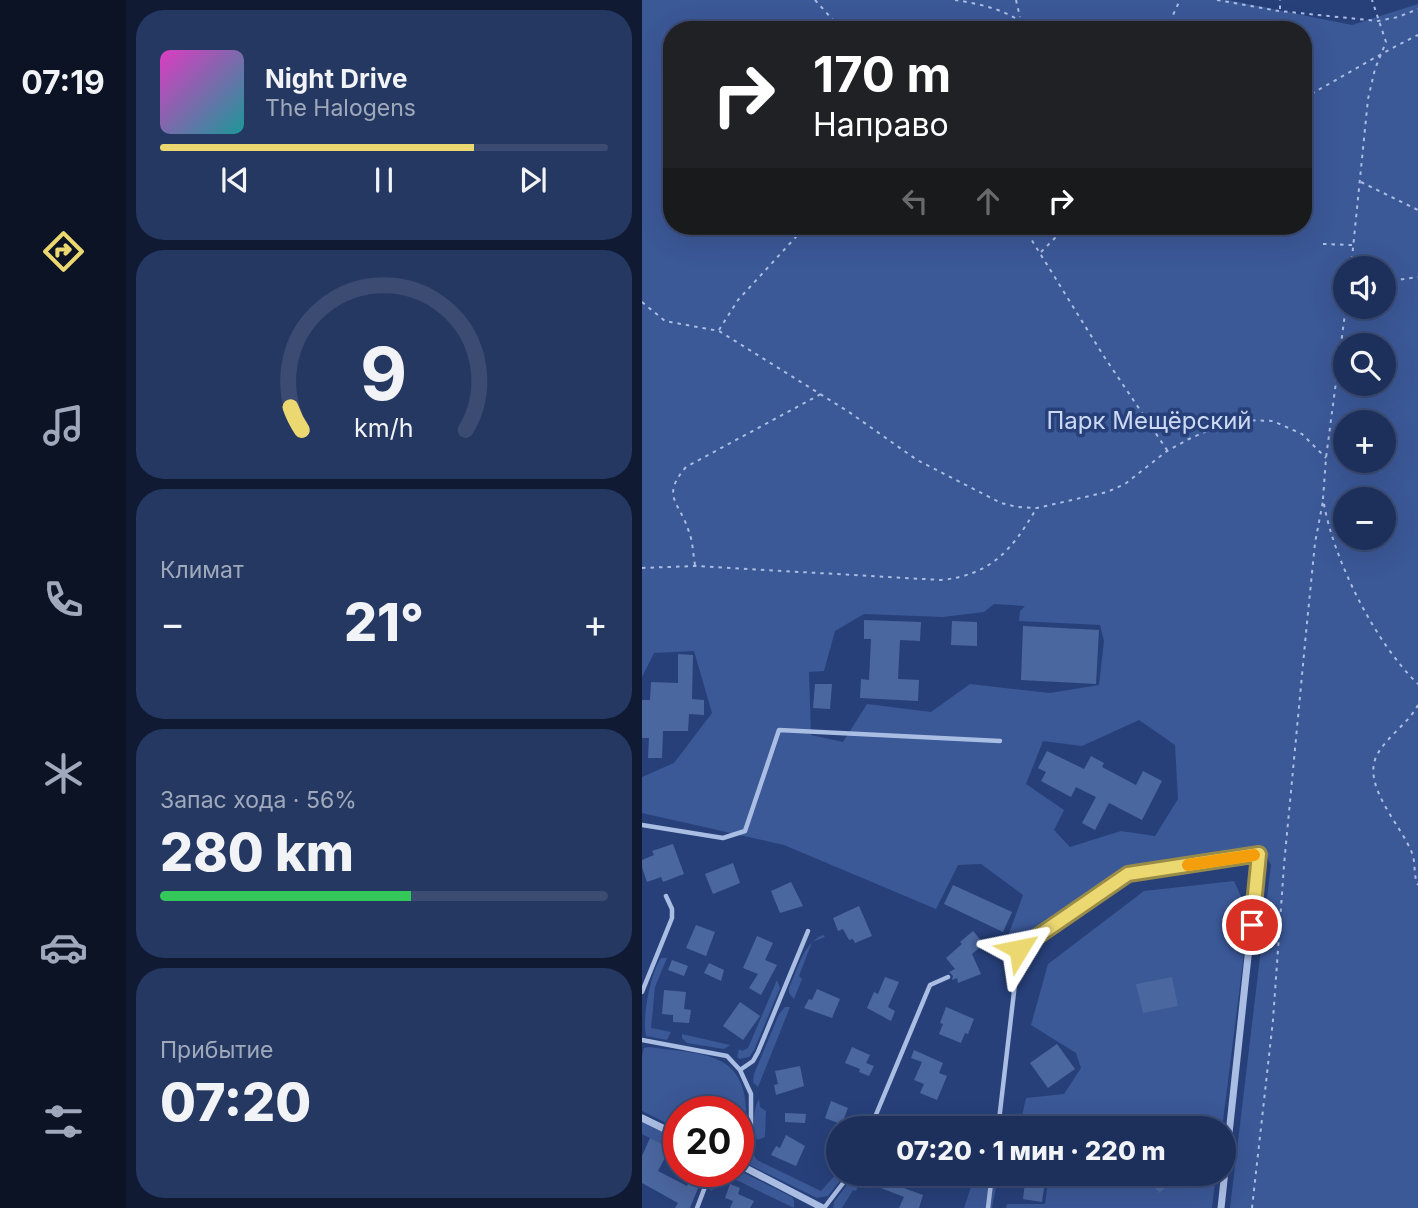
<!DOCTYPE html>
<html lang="ru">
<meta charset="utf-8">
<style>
body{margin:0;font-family:Inter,sans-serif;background:#253862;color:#f1f3f6;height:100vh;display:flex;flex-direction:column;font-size:26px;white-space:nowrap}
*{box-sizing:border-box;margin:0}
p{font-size:23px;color:#a0a9bb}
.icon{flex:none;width:38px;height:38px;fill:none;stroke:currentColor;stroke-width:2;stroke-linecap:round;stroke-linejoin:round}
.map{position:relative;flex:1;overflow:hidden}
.panel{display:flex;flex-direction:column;gap:10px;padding:10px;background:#101a33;width:516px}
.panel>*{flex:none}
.banner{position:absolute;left:21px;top:21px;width:649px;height:214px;border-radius:28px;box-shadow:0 7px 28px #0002,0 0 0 2px #3b4b72;background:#202124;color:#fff;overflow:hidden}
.controls{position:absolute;left:691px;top:256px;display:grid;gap:14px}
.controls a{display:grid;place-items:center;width:63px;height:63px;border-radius:50%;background:#1d305c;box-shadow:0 7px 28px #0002,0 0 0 2px #3b4b72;font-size:35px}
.speed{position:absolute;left:21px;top:1096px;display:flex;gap:14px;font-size:35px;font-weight:700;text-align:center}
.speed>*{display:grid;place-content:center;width:91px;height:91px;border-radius:50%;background:#1d305c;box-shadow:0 7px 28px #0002,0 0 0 2px #3b4b72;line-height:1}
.speed .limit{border:10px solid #d22;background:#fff;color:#111}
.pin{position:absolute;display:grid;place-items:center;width:60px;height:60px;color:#fff;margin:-30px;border:4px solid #fff;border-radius:50%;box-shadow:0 2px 7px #0007}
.me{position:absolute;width:77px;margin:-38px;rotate:55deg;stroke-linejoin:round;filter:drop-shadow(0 0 5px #0008)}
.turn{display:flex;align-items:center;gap:24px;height:147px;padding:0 35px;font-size:32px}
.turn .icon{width:91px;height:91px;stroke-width:2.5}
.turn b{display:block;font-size:49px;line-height:60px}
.lanes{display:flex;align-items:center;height:66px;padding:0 35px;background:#0003;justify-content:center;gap:35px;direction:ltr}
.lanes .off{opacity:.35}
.big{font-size:52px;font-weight:800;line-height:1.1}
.panel .card{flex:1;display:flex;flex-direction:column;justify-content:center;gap:10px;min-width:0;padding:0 24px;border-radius:28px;background:#253862}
.panel .dial{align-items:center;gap:0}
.dial svg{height:182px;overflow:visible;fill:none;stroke:#3b4b72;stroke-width:7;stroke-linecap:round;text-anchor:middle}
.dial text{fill:#f1f3f6;stroke:none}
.song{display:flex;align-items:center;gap:21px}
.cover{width:84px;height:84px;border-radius:10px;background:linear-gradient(135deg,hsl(310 70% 55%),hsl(180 70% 35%))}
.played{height:7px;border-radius:4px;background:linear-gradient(90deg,#ebd870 70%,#3b4b72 70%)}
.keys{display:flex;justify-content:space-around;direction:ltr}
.heat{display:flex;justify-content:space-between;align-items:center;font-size:38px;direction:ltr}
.charge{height:10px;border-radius:5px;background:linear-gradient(90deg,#34c759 56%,#3b4b72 0)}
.trip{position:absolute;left:184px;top:1116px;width:410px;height:70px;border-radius:35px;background:#1d305c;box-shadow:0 7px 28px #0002,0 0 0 2px #3b4b72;font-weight:800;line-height:70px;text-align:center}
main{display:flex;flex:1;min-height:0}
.dock{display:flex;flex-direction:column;width:126px;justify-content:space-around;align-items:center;background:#0c1325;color:#a0a9bb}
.dock .icon{width:49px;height:49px}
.dock .current{color:#ebd870}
.dock b{font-size:32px;color:#f1f3f6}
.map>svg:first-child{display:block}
</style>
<main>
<nav class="dock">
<b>07:19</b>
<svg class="icon current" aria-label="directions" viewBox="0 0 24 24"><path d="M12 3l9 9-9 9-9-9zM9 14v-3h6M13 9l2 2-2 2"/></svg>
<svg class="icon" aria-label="music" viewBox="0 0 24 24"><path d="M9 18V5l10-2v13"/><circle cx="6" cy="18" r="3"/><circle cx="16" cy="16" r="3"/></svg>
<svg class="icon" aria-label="phone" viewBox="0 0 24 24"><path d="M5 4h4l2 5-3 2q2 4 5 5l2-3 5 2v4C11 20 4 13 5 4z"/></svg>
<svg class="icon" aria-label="climate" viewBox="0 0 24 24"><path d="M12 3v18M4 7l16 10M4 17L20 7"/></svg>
<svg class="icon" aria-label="car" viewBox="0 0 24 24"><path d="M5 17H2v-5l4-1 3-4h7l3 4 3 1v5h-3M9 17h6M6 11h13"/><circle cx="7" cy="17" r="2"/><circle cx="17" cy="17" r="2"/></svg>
<svg class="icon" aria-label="filters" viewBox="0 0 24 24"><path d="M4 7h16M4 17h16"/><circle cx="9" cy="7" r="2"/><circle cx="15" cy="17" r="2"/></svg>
</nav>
<section class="panel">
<div class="card">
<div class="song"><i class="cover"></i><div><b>Night Drive</b><p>The Halogens</p></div></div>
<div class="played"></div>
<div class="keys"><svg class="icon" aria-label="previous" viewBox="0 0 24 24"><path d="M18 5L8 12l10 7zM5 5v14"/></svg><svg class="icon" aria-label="pause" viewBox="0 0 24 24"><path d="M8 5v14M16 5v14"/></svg><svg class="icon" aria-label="next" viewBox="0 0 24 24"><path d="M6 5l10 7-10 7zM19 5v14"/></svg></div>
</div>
<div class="card dial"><svg viewBox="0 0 100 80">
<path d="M14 69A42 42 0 1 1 86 69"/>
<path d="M14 69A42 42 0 0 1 9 59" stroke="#ebd870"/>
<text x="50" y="56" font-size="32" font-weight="700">9</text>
<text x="50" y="72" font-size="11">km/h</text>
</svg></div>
<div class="card"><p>Климат</p>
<div class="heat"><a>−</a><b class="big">21°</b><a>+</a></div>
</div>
<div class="card"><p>Запас хода · 56%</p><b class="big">280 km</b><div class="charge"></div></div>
<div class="card"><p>Прибытие</p><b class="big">07:20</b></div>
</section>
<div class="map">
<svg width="776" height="1208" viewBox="0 0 776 1208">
<rect width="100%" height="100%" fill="#27407a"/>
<path fill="#3b5897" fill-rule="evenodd" d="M0,0H586L710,25L776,4V1208H588L629,865L624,855L495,875L388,945L366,936L381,895L339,864L316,865L294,909L142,845L0,813V777L32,763L70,713L52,651L12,653L0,677ZM30,30H662V226H30ZM704,268H742V306H704ZM704,345H742V383H704ZM704,422H742V460H704ZM704,499H742V537H704ZM352,604L383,606L378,611L377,621L458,625L462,641L457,685L408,693L328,684L289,712L225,704L201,742L169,735L167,672L182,671L193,631L222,614L301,617L342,612ZM497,720L533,745L536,799L513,836L479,831L428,847L412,830L422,810L384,784L401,741L440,746Z
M592,881L607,914L580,1129H377L384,1098L422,1094L439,1068L434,1053L389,1025L406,964L502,891Z
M181,935L183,937L170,942L157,976L160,979L152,999L147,993V988C156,969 161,943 181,935Z
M19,958H25L13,987L9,1028L29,1032L25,1040L4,1036C0,1020 8,973 19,958Z
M135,980L138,988L112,1050L107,1057L98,1059L95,1057L97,1049L100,1051L106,1048Z
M143,1007H148L116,1087L111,1082L112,1074L137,1014Z
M40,1034L88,1045L82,1049L45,1043L40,1038Z
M7,1047C53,1054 103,1049 104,1110C104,1122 106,1137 96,1146V1111H37V1129L0,1111V1056L2,1048Z
M117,1099L118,1107L124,1111L123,1137L115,1140C110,1129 111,1109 117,1099Z
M0,1122L37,1140V1153L0,1134Z
M112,1150L111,1154L115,1160L179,1191L196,1172V1174H203L186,1196L175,1198L108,1165L105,1155L107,1151Z
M96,1170L150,1197L152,1201V1208L78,1172L70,1191L68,1189L67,1183L72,1171Z
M213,1174H221L214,1191L211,1190L200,1208H191L192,1202Z
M407,1174H574L570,1208H364L365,1204H403Z
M329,1187H354L350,1208H322Z"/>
<path fill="#4b67a0" d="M222,620L279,622L278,641L258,640L256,679L277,680L276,701L218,698L219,679L227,680L229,639H222Z
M310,621L335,622V646L309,645Z
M381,626L457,630L454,684L379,680Z
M36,654L51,655L50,699L62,700V715L47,714L46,731H21L20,758H6L7,738H0V700H8L9,682L36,683Z
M173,684H190L188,709L171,708Z
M405,751L442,769L449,756L462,763L460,767L494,785L501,771L520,781L500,820L467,803L453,830L440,823L454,797L434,787L429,797L399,781L404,772L396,768Z
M31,844L42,874L21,882L19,877L5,882L0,867V860L12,855L10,851Z
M91,863L98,883L71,894L63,874Z
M149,882L161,906L138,913L129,891Z
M311,885L370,912L361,932L302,904Z
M217,906L230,936L213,943L211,939L207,940L201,929L196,931L191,918Z
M54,925L73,932L64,956L44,948Z
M331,931L342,944L330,954L339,974L316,983L315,978L310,980L311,976L307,972L313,969L304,958L320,944L318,942Z
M115,936L131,943L123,960L135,965L119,995L107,988L116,974L101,968Z
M30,960L46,966L42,976L26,970Z
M67,963L82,970L79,981L62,973Z
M243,977L257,982L246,1007L253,1011L249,1021L225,1008L232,992L236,994Z
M530,977L536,1006L501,1013L494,984Z
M175,989L198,999L190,1018L162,1008L167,999L170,1000Z
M22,990L44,992L42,1009L49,1010L47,1023L31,1022V1015L20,1014Z
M98,1002L118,1016L101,1040L81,1026Z
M304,1007L332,1019L326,1034L323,1033L319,1043L297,1034L301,1024L298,1023Z
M415,1044L433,1069L406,1088L388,1063Z
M210,1047L228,1055L224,1063L232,1066L227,1076L217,1072L218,1069L203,1063Z
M272,1050L301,1063L297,1073L305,1076L295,1100L278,1093L282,1084L272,1080L280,1062L269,1058Z
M158,1066L162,1086L134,1095L132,1085L136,1084L133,1071Z
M189,1101L206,1108L202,1118L210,1121L206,1129H193L196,1123L183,1118Z
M143,1113L164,1114L163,1123L143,1122Z
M284,1114L317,1129H277Z
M144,1135L163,1146L154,1166L129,1155L134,1146L138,1148Z
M8,1138L28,1148L16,1171L45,1186L52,1171H63L48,1208H33L36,1203L0,1183V1156Z
M226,1174H250L263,1179L259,1187L281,1195L277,1208H257L262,1197L239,1188L241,1181Z
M384,1174H404L400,1202L381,1199Z
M503,1174H541L517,1193Z
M88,1184L98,1188L96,1194L112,1201L108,1208H88L91,1201L83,1198Z"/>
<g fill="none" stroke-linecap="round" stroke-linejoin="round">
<path stroke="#aabde3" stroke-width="2" stroke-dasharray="3.5 5" stroke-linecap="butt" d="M173,0L200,30
M313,0C339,4 371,11 388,30
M374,0L378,17
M575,0L637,11L736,21L756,17L776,9
M638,9V0
M524,30L538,0
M662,98C700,77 737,54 776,35
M719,182L776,210
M381,226L461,355L525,450
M638,226H640
M681,244L710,245
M399,252L425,226
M709,268L726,99L733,69L744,42L730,0
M742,282L776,277
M0,302L23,321L77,331L207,412L275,460L359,503L375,507L395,508L465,492L483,484L525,451L547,439L574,427L602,420L631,421L660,434L684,458
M77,330L96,300L164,226
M681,499L684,458L704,306
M682,504C692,561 734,644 776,684
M53,565C51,554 51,542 47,532C38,502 18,497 44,467L179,394
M0,568L53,566L299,580C349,575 370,550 394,509
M776,705C766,724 745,736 735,755C719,786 760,826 770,853C774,863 771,875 776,885
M610,1208L631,1020L642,865L664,633L673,543L681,501"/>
<path stroke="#aabde3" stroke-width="4.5" d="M0,825L81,838L103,831L137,730L358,741
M0,992L30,918V909L24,896
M0,1040L85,1056L98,1070L109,1094V1126L106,1145L96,1156
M98,1070L111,1061L116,1052L166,931
M228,1129L288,985L306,977
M356,1129L377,949L487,874L616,854
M55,1208L69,1171
M182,1208L208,1174
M346,1208L350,1174"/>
<path stroke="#aabde3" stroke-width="7" d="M0,1118L37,1136
M96,1164L181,1208
M579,1208L617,854"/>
</g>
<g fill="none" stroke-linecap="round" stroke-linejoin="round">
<defs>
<path id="route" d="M377,949L486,874L617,854L610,925"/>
</defs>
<use href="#route" stroke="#998c49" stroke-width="18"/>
<use href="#route" stroke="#ebd870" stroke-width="12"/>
<path stroke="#f59e0b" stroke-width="12" d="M546,865L612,855"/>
</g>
<g text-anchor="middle" stroke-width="7" stroke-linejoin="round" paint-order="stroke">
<g font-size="24" fill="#cdd9f3" stroke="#27407a">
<text x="507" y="429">Парк Мещёрский</text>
</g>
</g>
</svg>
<div class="controls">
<a><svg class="icon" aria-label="sound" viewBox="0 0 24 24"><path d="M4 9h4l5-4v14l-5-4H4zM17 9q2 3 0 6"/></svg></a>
<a><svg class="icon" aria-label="search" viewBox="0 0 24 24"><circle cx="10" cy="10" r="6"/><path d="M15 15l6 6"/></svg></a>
<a>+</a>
<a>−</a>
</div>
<div class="speed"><div class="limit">20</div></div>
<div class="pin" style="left:610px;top:925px;background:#d93025"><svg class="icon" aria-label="arrive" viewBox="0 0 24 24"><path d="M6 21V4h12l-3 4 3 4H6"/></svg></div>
<svg class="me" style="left:377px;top:949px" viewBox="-20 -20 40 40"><path d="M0-17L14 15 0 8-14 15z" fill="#ebd870" stroke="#fff" stroke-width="4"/></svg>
<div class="trip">07:20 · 1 мин · 220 m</div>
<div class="banner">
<div class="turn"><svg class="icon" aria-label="right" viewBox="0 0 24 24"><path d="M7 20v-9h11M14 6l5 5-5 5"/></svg><div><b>170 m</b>Направо</div></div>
<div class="lanes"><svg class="icon off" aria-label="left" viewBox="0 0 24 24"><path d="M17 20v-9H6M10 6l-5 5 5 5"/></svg><svg class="icon off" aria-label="ahead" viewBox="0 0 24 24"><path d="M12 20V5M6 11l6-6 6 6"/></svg><svg class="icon" aria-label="right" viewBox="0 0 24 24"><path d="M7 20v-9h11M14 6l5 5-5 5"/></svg></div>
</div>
</div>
</main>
